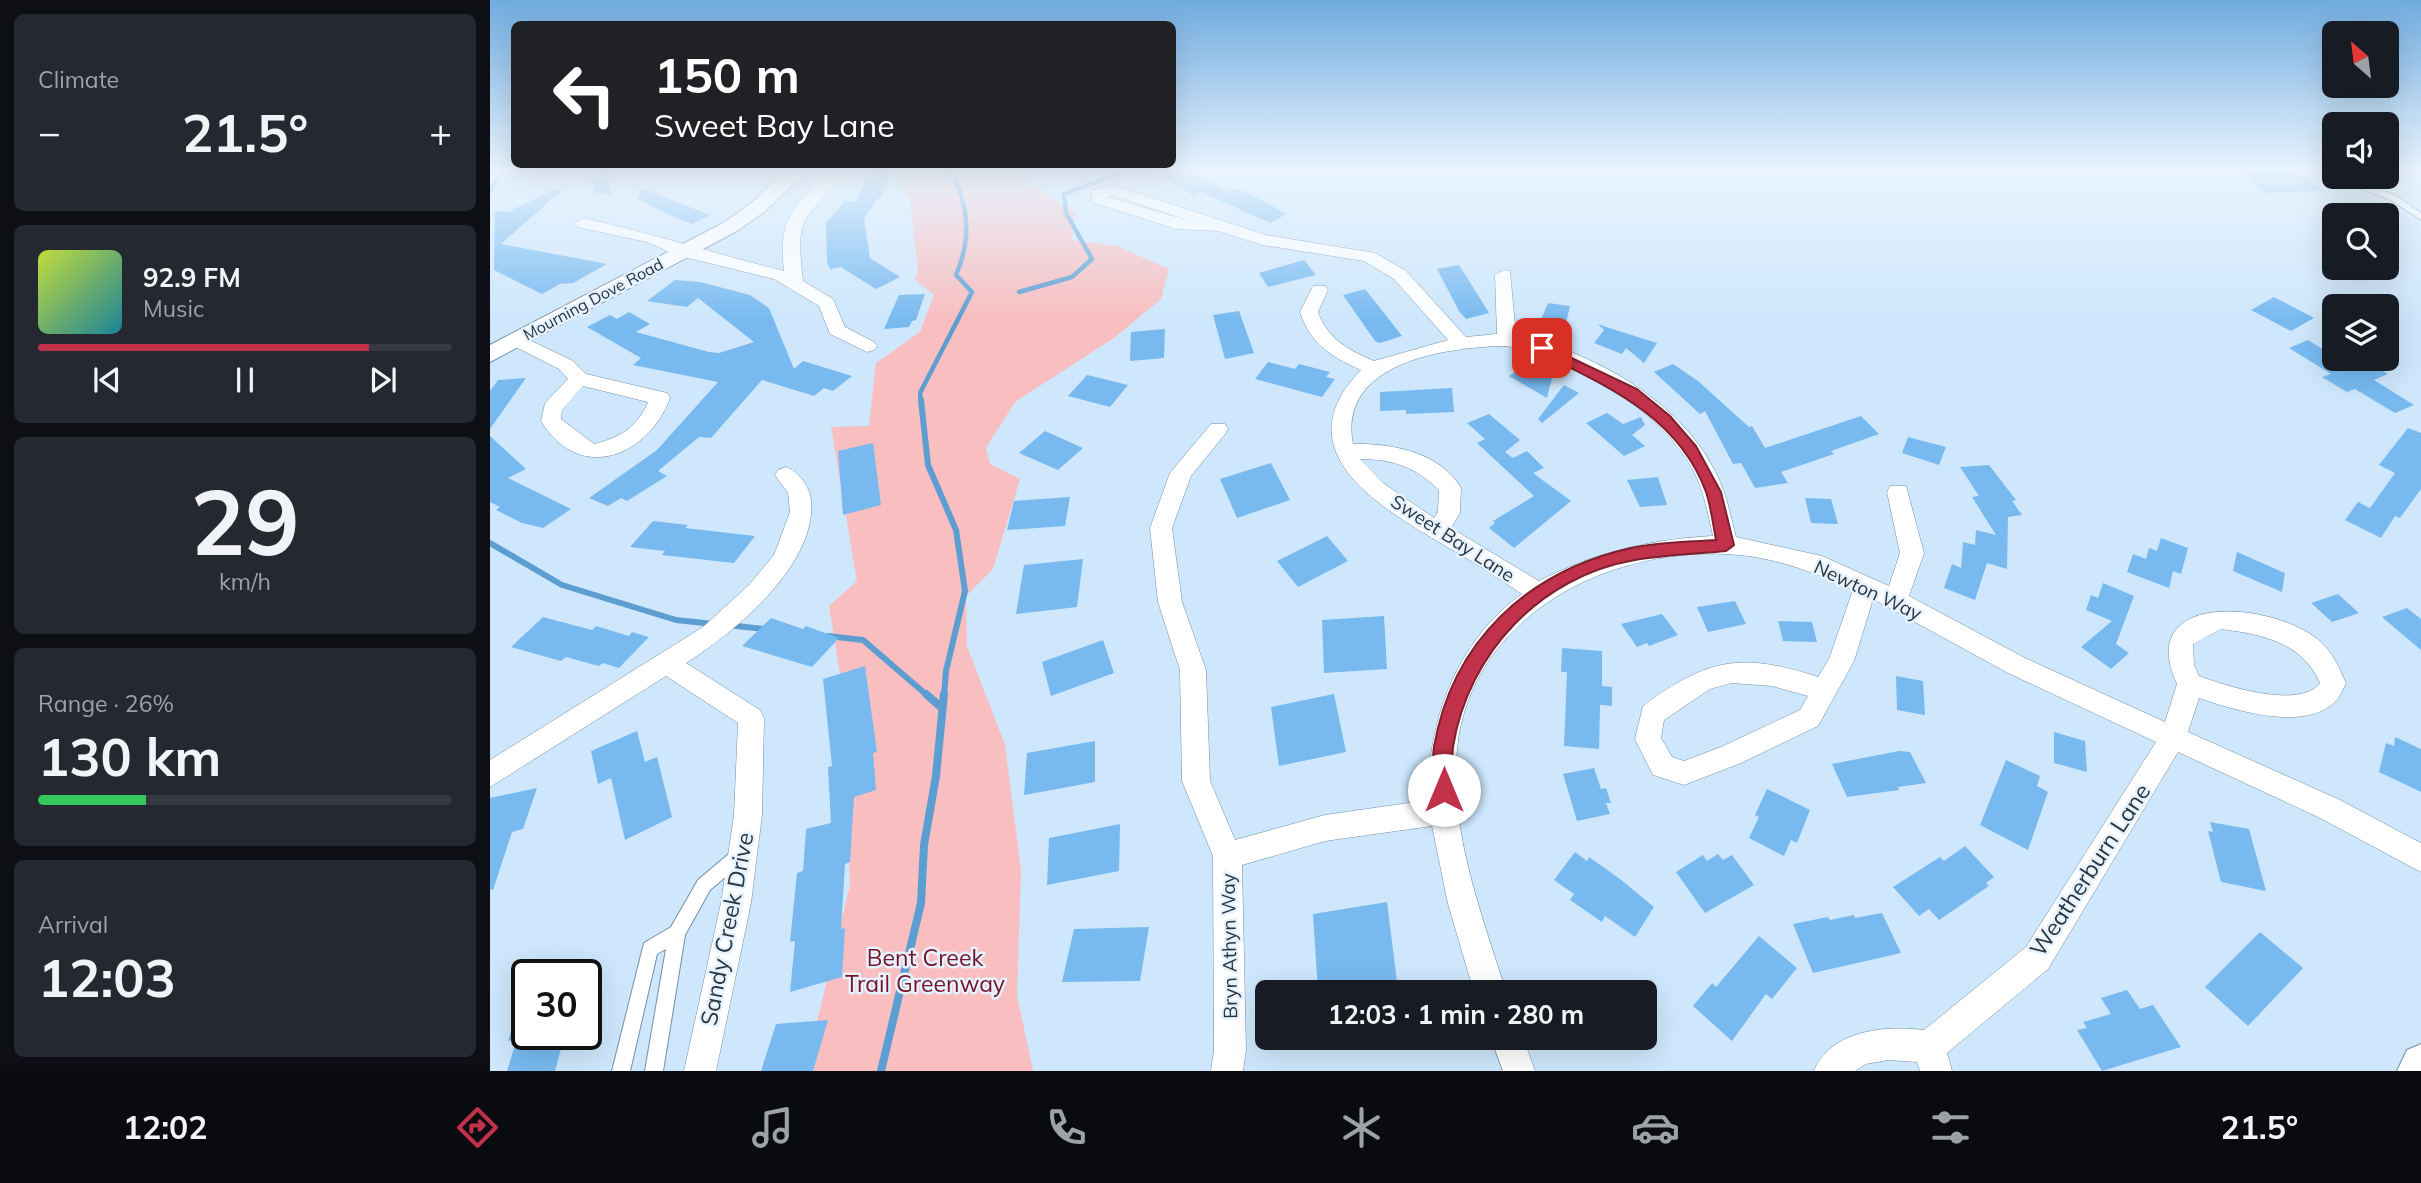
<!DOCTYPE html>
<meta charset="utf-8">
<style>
body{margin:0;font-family:Mulish,sans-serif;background:#242831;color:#f1f3f6;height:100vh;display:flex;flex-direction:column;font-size:26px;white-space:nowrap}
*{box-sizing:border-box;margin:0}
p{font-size:23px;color:#9ea1a6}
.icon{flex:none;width:38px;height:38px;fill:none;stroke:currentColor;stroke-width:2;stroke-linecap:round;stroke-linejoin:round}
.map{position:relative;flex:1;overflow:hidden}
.drawer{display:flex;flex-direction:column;gap:14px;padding:14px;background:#0d0f14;width:490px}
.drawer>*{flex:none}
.guide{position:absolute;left:21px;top:21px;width:665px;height:147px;border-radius:10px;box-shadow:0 7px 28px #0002;background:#202124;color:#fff;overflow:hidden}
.needle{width:46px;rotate:332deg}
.buttons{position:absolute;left:1832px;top:21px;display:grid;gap:14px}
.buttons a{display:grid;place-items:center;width:77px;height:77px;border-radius:10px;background:#171b24;box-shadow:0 7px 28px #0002;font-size:35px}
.speed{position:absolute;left:21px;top:959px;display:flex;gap:14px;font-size:35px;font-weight:700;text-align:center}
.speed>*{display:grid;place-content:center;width:91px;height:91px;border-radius:50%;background:#171b24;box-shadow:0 7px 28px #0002;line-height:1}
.speed .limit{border:4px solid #111;border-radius:10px;background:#fff;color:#111}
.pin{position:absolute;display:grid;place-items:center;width:60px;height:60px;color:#fff;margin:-30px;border-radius:14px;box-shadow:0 4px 10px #0006}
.me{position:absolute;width:77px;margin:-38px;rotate:0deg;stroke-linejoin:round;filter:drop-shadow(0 0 5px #0008)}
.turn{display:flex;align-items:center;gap:24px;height:147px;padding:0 28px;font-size:32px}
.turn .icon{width:91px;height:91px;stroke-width:2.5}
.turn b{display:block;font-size:49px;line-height:60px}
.big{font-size:52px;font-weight:700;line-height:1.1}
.drawer .card{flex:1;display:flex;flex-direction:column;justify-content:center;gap:10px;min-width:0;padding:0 24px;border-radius:10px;background:#242831}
.drawer .dial{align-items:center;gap:0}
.dial b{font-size:91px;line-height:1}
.song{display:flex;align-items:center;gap:21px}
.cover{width:84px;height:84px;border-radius:10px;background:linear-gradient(135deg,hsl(70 70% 55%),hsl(190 70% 35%))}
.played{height:7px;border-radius:4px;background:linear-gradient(90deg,#c13149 80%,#363941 80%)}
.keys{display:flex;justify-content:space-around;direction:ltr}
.heat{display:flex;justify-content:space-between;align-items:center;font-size:38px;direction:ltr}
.charge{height:10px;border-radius:5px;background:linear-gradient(90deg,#34c759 26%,#363941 0)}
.trip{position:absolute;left:765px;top:980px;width:402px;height:70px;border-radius:10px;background:#171b24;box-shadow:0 7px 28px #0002;font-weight:700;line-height:70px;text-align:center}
.tab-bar{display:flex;height:112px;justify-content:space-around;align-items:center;background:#090b0e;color:#9ea1a6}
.tab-bar .icon{width:49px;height:49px}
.tab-bar .on{color:#c13149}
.tab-bar b{font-size:32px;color:#f1f3f6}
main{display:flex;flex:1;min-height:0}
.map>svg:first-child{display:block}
</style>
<main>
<section class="drawer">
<div class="card"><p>Climate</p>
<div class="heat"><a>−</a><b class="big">21.5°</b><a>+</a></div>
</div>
<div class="card">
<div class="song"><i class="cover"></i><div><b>92.9 FM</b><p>Music</p></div></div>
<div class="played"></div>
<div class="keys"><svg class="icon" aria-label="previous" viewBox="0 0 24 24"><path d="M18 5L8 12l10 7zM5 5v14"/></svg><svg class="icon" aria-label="pause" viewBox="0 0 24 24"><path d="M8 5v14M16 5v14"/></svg><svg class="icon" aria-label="next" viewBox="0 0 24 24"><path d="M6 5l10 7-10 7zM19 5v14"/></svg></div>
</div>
<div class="card dial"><b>29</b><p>km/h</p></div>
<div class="card"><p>Range · 26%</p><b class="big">130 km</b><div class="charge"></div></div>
<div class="card"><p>Arrival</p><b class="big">12:03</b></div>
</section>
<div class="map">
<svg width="1931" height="1071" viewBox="0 0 1931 1071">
<rect width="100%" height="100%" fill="#cee7fc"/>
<path fill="#f8bec0" d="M417,170H518L585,213L582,240L627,246L679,269L671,299L624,338L525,402L496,448L500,464L530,479L503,569L476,596L477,646L515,745L531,870L527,995L543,1071H315L360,885L352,686L339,606L367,581L341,427L379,426L386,363L430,332L444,295L425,279L428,271L420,200L411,187Z"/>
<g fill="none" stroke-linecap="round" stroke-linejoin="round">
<path stroke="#5d9ed2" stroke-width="4.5" d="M0,190L13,170
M529,292L582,277L602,259L576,213L574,194L638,170
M431,401L430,393L482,292L466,275C482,238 479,205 460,170"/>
<path stroke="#5d9ed2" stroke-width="6" d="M431,400L438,465L466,530L475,591L456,671L454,696
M0,543L72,585L186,620L223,624
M237,625L275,629
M338,636L373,640L438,696"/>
<path stroke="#5d9ed2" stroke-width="8" d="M436,694L452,708
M391,1071L431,903L434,845L446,776L454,694"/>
</g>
<path fill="#78baf0" d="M380,170H402L392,194L374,218L380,258L410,277L386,289L351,267L340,269L337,262L336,223L355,201H366Z
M662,170H701L740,192L745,189L756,192L797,214L780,223L711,192L704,196Z
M1749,170H1808L1833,191L1775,193Z
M116,172L123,195L105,192L100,176Z
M68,188L71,191L11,244L117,264L83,283L70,284L52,294L4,270L5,211L18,212Z
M151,188L220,215L203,224L184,217L147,199Z
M814,260L826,275L778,287L769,273Z
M969,265L988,295L999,313L976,319L969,311L947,269Z
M185,280L210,282L260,295L279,308L304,369L313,361L362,376L343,391L334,388L324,396L272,380L221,438L209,437L168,471L177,476L137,501L131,498L118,506L99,498L167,450L228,382L143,365L151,358L97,327L120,315L127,319L139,312L160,324L146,332L219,352L229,353L264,342L208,298L197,307L157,301Z
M875,289L887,304L912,336L890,343L885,341L853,295Z
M435,294L426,320L422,321L419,327L394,329L409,295Z
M1784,297L1824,318L1801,331L1761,310Z
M1058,303L1080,306L1073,335L1050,332L1052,328L1048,327Z
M749,311L764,353L735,359L723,315Z
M1108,324L1116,327L1167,343L1154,363L1136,348L1132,354L1104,343L1114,330Z
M675,329L674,358L640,361L641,332Z
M1818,340L1860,366L1874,360L1898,374L1884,380L1924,405L1905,413L1865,389L1857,392L1832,377L1841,374L1799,348Z
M778,362L805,369L809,364L840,372L836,377L845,379L832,397L765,379Z
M1037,364L1062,378L1057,398L1019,376Z
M1183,364L1208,381L1259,427L1262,426L1275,448L1371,416L1389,434L1341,451L1344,454L1291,472L1298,483L1265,488L1251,463L1243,464L1215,411L1210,414L1164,372Z
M597,375L638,385L620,407L578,396Z
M36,378L0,429V391L8,380Z
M1074,385L1089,393L1052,423L1048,419Z
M962,388L964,412L916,414V410L890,411V392Z
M1117,413L1133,424L1151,417L1155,425L1142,435L1155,446L1134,456L1096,423Z
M999,414L1030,440L1015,452L1023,458L1037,451L1054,468L1043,473L1081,501L1024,548L999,528L1005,523L1003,521L1044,496L987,443L995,439L977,423Z
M1918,428L1931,433V489L1910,518L1905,516L1891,538L1855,520L1868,502L1880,508L1905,473L1889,465Z
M555,431L593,448L568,470L529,453Z
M0,436L36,469L18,478L81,509L53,528L32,523L6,510L10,507L0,502Z
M1418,437L1456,447L1449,465L1412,453Z
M383,443L391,505L353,515L348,451Z
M781,463L800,500L747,518L730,479Z
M1499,465L1526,500L1522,501L1532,515L1518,517L1517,569L1497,563L1485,600L1454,588L1462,564L1471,568L1473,542L1485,545L1486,530L1506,535L1482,497L1489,496L1470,467Z
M1168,477L1177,505L1150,507L1137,480Z
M580,497L575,526L517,530L524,501Z
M1315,498L1341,499L1348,524L1321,523Z
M163,521L198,525L195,528L265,536L244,563L172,555L175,551L140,547Z
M837,536L858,561L808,587L787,561Z
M1671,538L1698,548L1691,574L1683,571L1679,588L1637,572L1643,554L1656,559L1659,548L1667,551Z
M1747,552L1795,573L1792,592L1743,571Z
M593,559L587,607L526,614L534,565Z
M1613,583L1644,596L1626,644L1639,653L1621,669L1591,647L1622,621L1596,610L1601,595L1608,598Z
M1848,594L1869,613L1842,622L1821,603Z
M1245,601L1256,624L1218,632L1207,607Z
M1917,608L1931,619V650L1892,617Z
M1172,614L1188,635L1159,646L1157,643L1147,647L1131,624Z
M894,616L897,669L834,673L832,620Z
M53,617L102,630L106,626L139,636L142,632L159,637L129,668L113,663L109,666L76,657L71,661L21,647Z
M281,618L313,629L316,626L349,638L322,667L252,646Z
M1288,621L1322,622L1327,642L1293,641Z
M613,640L624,673L561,696L552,662Z
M1072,648L1112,651V686L1122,687V706L1110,705L1109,749L1074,746L1077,672H1071Z
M375,666L387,752L383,753L386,790L364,797L360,862L355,864L351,929L355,928L352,977L300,992L305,941L300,942L307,873L313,871L316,829L341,823L338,767L342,766L333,679Z
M1406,676L1433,681L1435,715L1407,710Z
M844,694L856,752L789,766L781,707Z
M147,731L155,762L167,757L182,817L135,840L121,778L108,784L101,751Z
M1564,732L1595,741L1597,772L1564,763Z
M1905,737L1931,749V792L1889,772L1896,743L1904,746Z
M605,741V782L534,795L537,753Z
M1409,751L1420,752L1436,783L1408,787L1409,790L1357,797L1342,764Z
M1516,760L1550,776L1547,786L1558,792L1538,850L1490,825Z
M1104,768L1111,789L1116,788L1121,803H1116L1120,814L1087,821L1073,774Z
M47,788L33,829L22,832L3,890L0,889V798Z
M1277,789L1320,810L1307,843L1301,840L1294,856L1259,838L1269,817L1265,815Z
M1720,822L1759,829L1776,891L1731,882L1718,831L1723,832Z
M630,824L629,871L557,885L559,838Z
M1475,846L1504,877L1496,883L1499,886L1449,920L1439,909L1429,916L1403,887L1450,857L1454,861Z
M1085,852L1097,861L1099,857L1130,879L1164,907L1145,937L1115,916L1112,922L1080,900L1084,894L1064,880Z
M1228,854L1233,860L1242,855L1264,885L1215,913L1186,872L1213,855L1217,861Z
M897,902L907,982L828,992L823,914Z
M1392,913L1411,953L1323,973L1303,924L1338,917L1340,920L1364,915L1365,918Z
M659,927L650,981L572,982L584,929Z
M1770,932L1813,968L1758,1026L1715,987Z
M1269,936L1307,968L1282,999L1276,994L1242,1041L1203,1006L1222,983L1226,987Z
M1637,990L1650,1009L1663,1005L1691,1047L1612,1071L1587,1030L1597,1028L1593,1022L1621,1014L1611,998Z
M33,993H37V1034H75L65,1071H17L27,1039L18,1041Z
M338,1020L323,1071H271L286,1024Z"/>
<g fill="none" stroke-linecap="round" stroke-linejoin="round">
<defs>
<path id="service" d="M1844,175L1854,177L1905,195L1931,213V220L1899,199L1844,179Z
M247,850L253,852L255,857L253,862L220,890L195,935L173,1071H155L176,949L167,954L140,1071H122L154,943L181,927L208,880L241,852Z"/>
<path id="minor" d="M340,170H357C317,222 304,208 313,281L343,299L355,327L384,342L387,346L384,350L377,352L340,334L329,306L284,279L186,255L157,242L87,227L85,223L93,218C161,233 226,254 294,271C288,215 304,208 340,170Z
M623,185L776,235L885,253L916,271L976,337L1007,334L1005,275L1014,270L1020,271L1026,336C1102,351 1189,400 1225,471C1236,492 1240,514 1246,537L1332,556L1399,586L1410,553L1397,492L1400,486H1416L1434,553L1419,596L1535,658L1675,722L1687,684C1643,588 1787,602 1831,642C1843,653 1849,668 1856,683C1853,689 1850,697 1845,702C1814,732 1744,710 1709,698L1698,732L1848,799L1931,843V872L1828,817L1688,752L1558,969L1457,1053L1462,1071H1430L1427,1062L1398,1060L1376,1064L1365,1071H1324C1340,1030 1396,1025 1434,1030L1536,947L1666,742L1518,673L1383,599L1364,661L1328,726L1251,763L1194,785L1163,775L1145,739L1153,706C1218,658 1251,652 1328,677L1339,659L1363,590C1322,571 1281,556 1236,554C1115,548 980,618 967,749C959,832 992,914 1016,992H984L958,904L942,826L835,841L752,865L756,1050L753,1071H721L724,1050L723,856L692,781L690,670L668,602L660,528L680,473L721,424H735L738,429L735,434L701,476L682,528L692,602L716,670L720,781L745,840L835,815L939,800C936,723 967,640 1032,594C1008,578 984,562 959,548C895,510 790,453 871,370C842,357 820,344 810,312L823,286H835L838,290L828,312C838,340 859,350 884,361L958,340L904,279L874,261L773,245L728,231L686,229L602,202V191ZM622,195L700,221L617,197ZM1015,346C1080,354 1172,411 1203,470C1214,490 1218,514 1223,536C1162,539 1103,553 1049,581L961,528L970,513L971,488C950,452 901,443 863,444C847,362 957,347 1015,346ZM870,459C903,459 925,467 949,490L948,512L944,518L893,483ZM1731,629C1771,634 1812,642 1830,683C1810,710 1736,686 1709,676L1704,665L1703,644ZM1242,683L1282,686L1318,696L1310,710L1231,747L1194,761L1182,757L1171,738L1174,720L1220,689Z
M27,334L83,361L96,374L177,393L180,398C158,457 89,484 51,421L55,403L78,379L69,369L20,344L17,340L20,336ZM93,386L158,402C148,427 129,438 104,444L71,419L72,410Z
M296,467C308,471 319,486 321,499C328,564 245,632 196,663L270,710L274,718L272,815L261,903L226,1071H194L231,903L244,815L248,723L176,676L0,787V760L213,627L259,585L284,555L300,512L298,493L285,475L288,470Z
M1001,1038H1033L1045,1071H1013Z"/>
<path id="tertiary" d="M296,170H318L274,212L247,231L0,362V345L233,223L260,204Z
M1931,1044V1071H1907L1917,1050Z"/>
</defs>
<use href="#service" stroke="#728fa8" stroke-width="2"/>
<use href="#minor" stroke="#728fa8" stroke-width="1"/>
<use href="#tertiary" stroke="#728fa8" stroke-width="2"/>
<use href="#service" fill="#fff" fill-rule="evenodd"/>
<use href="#minor" fill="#fff" fill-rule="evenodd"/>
<use href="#tertiary" fill="#fff" fill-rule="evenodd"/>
</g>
<linearGradient id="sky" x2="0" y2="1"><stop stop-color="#70abdf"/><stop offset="0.53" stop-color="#e9f4fe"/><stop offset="1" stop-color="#e9f4fe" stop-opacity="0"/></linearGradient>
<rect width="1931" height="320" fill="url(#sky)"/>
<path fill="#c13149" stroke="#7d202f" stroke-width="2" d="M1052,344L1147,389L1180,416L1206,446L1231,492L1244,545L1236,551C1206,554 1175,555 1145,560C1051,576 978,653 963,747C961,761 963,776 964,790L961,796L954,799L947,796L944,790C944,776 942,761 944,747C962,641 1038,571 1141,548C1169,542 1199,542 1226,540C1223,524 1221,507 1216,492C1188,415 1114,385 1047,351L1045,348Z"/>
<g text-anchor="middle" stroke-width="5" stroke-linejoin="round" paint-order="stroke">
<g font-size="16" fill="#29353f" stroke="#e6f2fd">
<text transform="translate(103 299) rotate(-28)" y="6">Mourning Dove Road</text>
</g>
<g font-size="19" fill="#29353f" stroke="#e6f2fd">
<text transform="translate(963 538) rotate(33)" y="7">Sweet Bay Lane</text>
<text transform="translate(1378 590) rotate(25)" y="7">Newton Way</text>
<text transform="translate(739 946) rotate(-91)" y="7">Bryn Athyn Way</text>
</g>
<g font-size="23" fill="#29353f" stroke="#e6f2fd">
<text transform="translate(1600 870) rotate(-57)" y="8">Weatherburn Lane</text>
<text transform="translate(237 929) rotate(-79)" y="8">Sandy Creek Drive</text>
</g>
<g font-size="23" fill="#771327" stroke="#e6f2fd">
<text x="435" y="966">Bent Creek<tspan x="435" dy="26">Trail Greenway</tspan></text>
</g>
</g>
</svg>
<div class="buttons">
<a><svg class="needle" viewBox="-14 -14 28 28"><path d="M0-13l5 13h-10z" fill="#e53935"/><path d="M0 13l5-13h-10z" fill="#9ea1a6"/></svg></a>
<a><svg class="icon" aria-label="sound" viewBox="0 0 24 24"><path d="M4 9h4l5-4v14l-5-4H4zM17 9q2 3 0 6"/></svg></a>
<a><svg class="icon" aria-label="search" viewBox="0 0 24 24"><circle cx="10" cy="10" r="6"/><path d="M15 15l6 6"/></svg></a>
<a><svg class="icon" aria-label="layers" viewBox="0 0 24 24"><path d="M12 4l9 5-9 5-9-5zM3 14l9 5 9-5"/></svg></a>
</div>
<div class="speed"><div class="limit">30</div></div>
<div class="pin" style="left:1052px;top:348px;background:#d93025"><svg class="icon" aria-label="arrive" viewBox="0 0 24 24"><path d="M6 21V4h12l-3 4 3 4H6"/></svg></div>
<svg class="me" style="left:954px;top:790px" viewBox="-20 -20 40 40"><circle r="19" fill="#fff"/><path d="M0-13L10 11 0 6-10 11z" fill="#c13149"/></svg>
<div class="trip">12:03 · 1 min · 280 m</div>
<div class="guide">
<div class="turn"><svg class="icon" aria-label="left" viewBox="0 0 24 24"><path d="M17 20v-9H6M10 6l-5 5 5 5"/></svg><div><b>150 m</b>Sweet Bay Lane</div></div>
</div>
</div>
</main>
<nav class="tab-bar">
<b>12:02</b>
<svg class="icon on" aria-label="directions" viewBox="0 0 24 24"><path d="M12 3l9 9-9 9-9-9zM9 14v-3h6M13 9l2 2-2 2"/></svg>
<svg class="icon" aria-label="music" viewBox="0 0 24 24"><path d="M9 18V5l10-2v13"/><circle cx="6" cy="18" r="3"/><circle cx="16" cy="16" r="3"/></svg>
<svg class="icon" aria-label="phone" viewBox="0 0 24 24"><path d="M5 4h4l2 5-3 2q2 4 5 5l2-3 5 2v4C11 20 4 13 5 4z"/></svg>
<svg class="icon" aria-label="climate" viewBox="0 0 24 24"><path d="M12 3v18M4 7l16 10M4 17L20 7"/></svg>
<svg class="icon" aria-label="car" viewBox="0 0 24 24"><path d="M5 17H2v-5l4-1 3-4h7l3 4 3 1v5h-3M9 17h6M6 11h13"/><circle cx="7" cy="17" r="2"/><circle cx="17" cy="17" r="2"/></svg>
<svg class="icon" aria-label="filters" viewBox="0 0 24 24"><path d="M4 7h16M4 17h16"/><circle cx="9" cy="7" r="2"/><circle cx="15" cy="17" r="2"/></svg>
<b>21.5°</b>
</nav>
